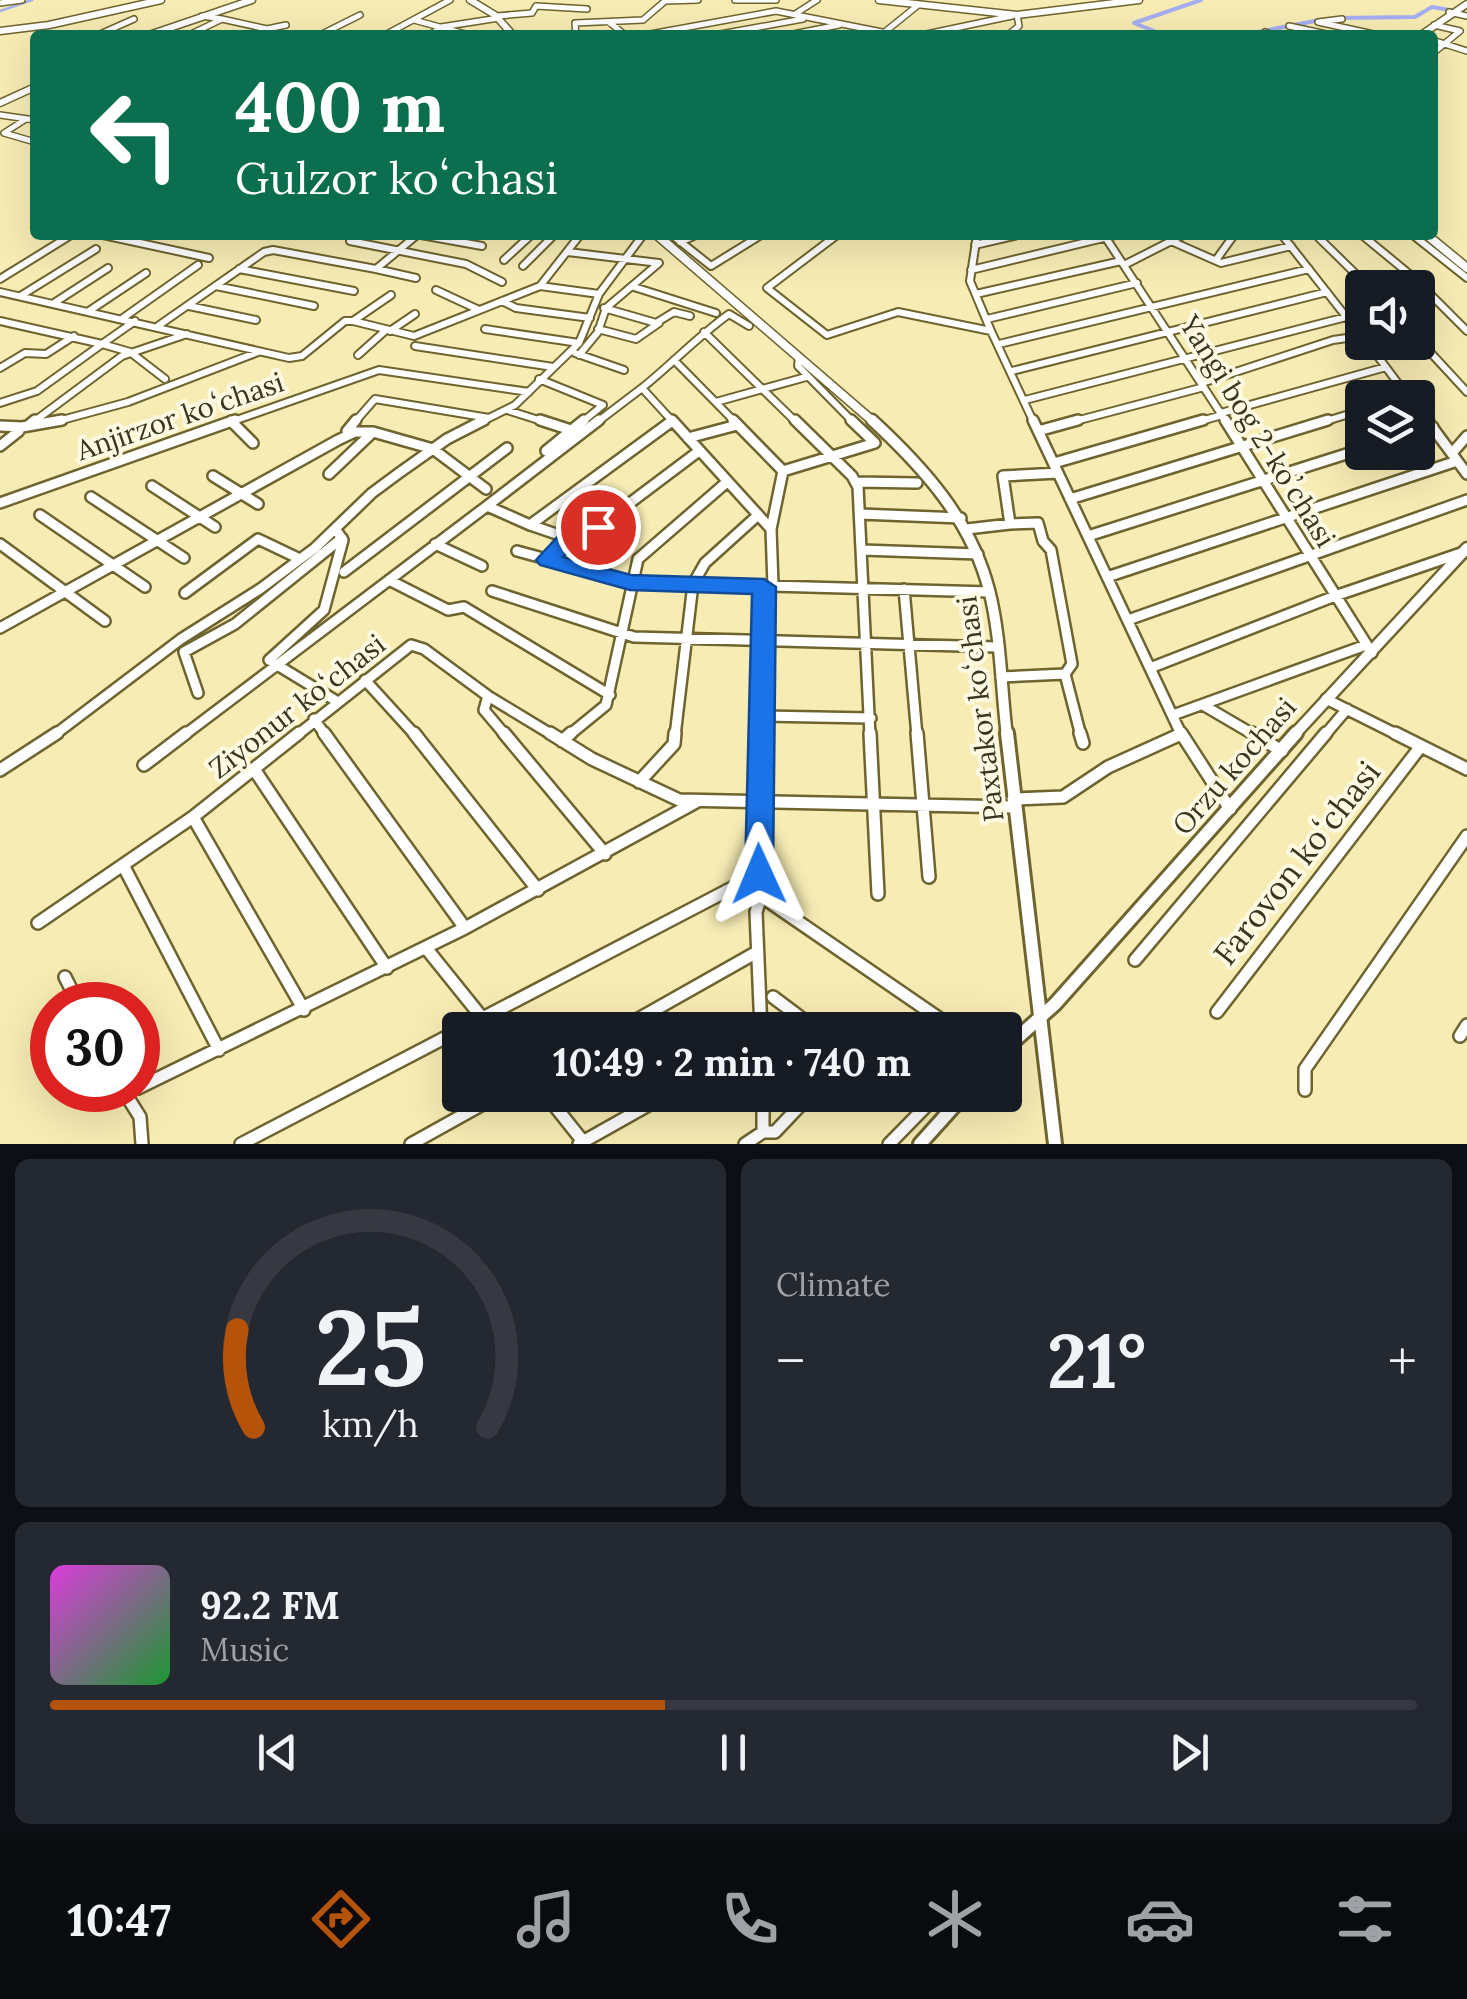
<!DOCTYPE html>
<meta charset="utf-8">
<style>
body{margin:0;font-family:Lora,serif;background:#242831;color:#f1f3f6;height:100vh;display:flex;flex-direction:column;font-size:38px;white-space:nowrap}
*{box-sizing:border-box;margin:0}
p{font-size:32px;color:#9ea1a6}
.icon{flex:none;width:55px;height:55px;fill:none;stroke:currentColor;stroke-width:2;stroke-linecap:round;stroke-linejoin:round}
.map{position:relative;height:1144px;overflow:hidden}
.sheet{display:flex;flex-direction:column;gap:15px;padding:15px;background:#0d0f14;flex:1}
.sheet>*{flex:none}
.guide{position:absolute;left:30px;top:30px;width:1408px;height:210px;border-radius:10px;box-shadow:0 10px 40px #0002;background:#0b6e4f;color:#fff;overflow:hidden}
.tools{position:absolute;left:1345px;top:270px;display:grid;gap:20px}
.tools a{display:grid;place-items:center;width:90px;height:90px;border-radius:10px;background:#171b24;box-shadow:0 10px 40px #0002;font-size:50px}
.speed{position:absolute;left:30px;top:982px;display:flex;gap:20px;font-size:50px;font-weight:700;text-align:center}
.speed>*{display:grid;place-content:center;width:130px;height:130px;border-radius:50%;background:#171b24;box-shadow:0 10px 40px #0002;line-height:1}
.speed .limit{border:15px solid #d22;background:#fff;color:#111}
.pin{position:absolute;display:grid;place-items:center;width:85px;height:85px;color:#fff;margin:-42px;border:5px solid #fff;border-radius:50%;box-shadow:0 2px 10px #0007}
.me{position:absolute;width:110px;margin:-55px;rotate:359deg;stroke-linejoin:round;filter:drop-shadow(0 0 8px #0008)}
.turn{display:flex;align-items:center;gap:35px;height:210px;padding:0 40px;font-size:45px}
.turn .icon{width:130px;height:130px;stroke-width:2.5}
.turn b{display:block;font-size:70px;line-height:85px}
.big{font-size:75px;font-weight:700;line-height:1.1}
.sheet .card{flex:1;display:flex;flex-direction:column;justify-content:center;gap:15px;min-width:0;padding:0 35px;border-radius:15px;background:#242831}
.sheet .dial{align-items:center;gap:0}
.dial svg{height:260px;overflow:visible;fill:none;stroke:#363941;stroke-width:7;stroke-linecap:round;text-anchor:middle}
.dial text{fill:#f1f3f6;stroke:none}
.song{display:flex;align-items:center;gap:30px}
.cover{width:120px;height:120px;border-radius:15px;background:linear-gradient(135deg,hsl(300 70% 55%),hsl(130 70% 35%))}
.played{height:10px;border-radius:5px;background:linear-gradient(90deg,#b45309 45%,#363941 45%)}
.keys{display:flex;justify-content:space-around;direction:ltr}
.heat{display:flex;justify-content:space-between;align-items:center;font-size:55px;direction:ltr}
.sheet .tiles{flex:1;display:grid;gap:15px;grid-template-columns:1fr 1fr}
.card:last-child{grid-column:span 2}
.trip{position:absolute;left:442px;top:1012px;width:580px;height:100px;border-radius:10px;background:#171b24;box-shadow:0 10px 40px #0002;font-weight:700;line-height:100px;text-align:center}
.dock{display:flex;height:160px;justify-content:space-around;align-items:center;background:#090b0e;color:#9ea1a6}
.dock .icon{width:70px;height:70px}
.dock .current{color:#b45309}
.dock b{font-size:45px;color:#f1f3f6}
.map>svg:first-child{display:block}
</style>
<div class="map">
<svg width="1467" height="1144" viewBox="0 0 1467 1144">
<rect width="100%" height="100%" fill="#f7ecb4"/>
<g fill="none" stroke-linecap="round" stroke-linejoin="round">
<path stroke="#a5aef3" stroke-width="2.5" d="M0,11L32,0"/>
<path stroke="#a5aef3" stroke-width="4" d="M1338,18L1415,17L1432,7L1456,11
M1164,35L1134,23L1201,0
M1242,35L1320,20"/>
<defs>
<path id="minor-far3" d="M735,0H776
M0,3L22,0
M1449,12L1467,16
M795,14L817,0
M497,16L532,13L536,6L587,9
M222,19L267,29L286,25
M1342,19L1318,22L1378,35
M414,20L469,35
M609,22L625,35
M1289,26L1331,35
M1265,32L1273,35
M98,35L134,19
M189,35L222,19L202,16
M320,35L360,15
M385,35L450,0
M430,35L441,27L499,18
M576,35L575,23L643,20L665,1L698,0
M645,35L776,11L882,32
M715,35L803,19
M788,35L839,25
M881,35L917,6
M922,35L1012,16
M1008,35L1019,26L1017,15
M1432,40L1467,51
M1432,54L1460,31L1434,25
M0,115L35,120
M26,119L4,133L35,142"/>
<path id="minor-far2" d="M103,235L209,258
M421,235L482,246
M541,235H580
M672,235L711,266L761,235
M837,235L767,288L827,335L898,312L991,331L970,281L977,235
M1104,235L1227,423
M1282,235L1362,337
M1362,235L1413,277L1467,331
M1413,235L1467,278
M1319,238L1370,288
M350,241L466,264L502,282
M1171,241L1221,263L1291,246
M680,242L696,235
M975,245L1018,235
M568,252L659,263L606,308L598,332L579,355
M504,260L531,235
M1216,260L1234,235
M1124,265L1183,235
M523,266L552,237
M239,269L354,291
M376,269L416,278
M971,270L1116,235
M0,279L71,235
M216,286L314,306
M540,286L599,294
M634,287L716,313
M436,290L479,310
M0,292L289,358L302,356L345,321H353L391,295
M976,294L1121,261
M22,295L96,249
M502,301L516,308L590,318
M54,303L108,268
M189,306L256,320
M604,308L656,323L674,312L690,316
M89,311L146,273
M123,318L198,265
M987,319L1137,283
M0,321L102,344L37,391L0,403
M353,321L414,336L540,286L580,235
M158,326L264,252L273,250L376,269L417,235
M485,329L579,343
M598,329L636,339L659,323
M390,331L415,314
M991,331L1034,423
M704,332L797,423
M1418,339L1467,392
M1367,342L1409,398
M102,344L130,352L165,379
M102,344L135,321
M999,344L1309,269
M415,346L553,367
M575,353L624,370
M358,355L386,330
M799,357L798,366L854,423
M674,360L736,423
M0,368L25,353L46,354L74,336
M1012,371L1327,292
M539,379L603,405L581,423
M1202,383L1333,340L1361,336
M1025,400L1346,317
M716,402L806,377
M1418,408L1429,423
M507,410L548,423
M1221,413L1386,367
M32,423L122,356L187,334
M51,423L128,402L258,352
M228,423L379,370L529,392
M354,423L375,399L489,418
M479,423L515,405L579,343L599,294L643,235
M596,423L642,388
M674,423L642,388C672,364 697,337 729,314L749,326
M1068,423L1204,387
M1194,423L1222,415
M1320,423L1362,410"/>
<path id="minor-far1" d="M540,420L574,431
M672,420L771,529
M733,420L783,471
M795,420L852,476L858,487L870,736
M1033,420L1182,736
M1225,420L1372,653
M1427,420L1467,474
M231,421L253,443
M29,425L35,420
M0,426L22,427L62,420
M347,431L356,420
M1038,431L1078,420
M1418,432L1433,427
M688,438L737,425
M0,446L19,431
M546,451L584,420
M1453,452L1467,436
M1054,463L1203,420
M783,471L875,443L851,420
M329,474L373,432L433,449L486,489
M213,476L258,504
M856,482L917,483
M152,486L215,527
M91,497L184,558
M1070,499L1328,420
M0,503L235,420
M487,506L599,420
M860,514L961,518
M40,515L145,587
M1010,524L1038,523L1043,541L1051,550L1072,664L1065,674
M967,529L1010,524L1003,476L1058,473
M336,530L343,540L324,610L269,660L338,702
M1088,536L1362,449
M568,538L530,525L672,421
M0,544L105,621
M435,544L482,566
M862,550L978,554
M517,551L631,582L990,592
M548,560L568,538L590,533L699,451
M344,572L507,448
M1107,577L1457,461
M389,580L448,610L464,607L610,695
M773,585L771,529L783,471
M904,589L917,736
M492,591L634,637L997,647
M185,593L258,539L300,559
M1128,620L1467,500
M0,628L338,440L355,432H373
M1150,668L1335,596L1464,552
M1001,677L1065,674L1081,736
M365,680L416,736
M198,693L184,652L235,624L342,538
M488,696L484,710L506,736
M1326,699L1400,736
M1203,705L1256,736
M1173,715L1366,645
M761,716L871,718
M314,719L326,736
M53,736L181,639L260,589L315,548L372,493L399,473L447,439L484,420
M183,736L487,506L530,525
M296,736L411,645L424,649L488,696L554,736
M568,736L606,705L638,559L727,482
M675,736L693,584L705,563L757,516
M760,736L764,587
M1177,736L1181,734
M1324,736L1347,709"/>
<path id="minor" d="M324,733L465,928
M414,733L538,890
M504,733L605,854
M550,733L592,759L679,800L1014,807
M760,733L761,896L756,912L761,1030
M870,733L878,894
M917,733L929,877
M1080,733L1083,743
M1181,733L1230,809
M1252,733L1282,751
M1395,733L1467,769
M562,741L571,733
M144,765L186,733
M254,769L387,968
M0,770L57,733
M639,782L674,744L675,733
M1013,799L1063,797L1108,767L1181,734
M193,817L304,1010
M123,865L219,1050
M761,896L956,1030
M38,923L193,817L299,733
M426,948L492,1030
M1135,960L1326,733
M65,977L79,1005
M773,997L817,1030
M1217,1012L1421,746
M619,1030L757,952
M1460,1036L1467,1025
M138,1088L465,928L696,802
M123,1090L140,1117L142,1144
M1305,1090V1069L1467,836
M546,1095L585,1144
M763,1095V1132
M909,1095L925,1107
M241,1144L759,874
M411,1144L499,1095
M579,1144L666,1095
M745,1144L763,1132H775L810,1095
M889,1144L937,1095"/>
<path id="major-far3" d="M470,0L495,15L513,35
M879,0L1017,15L1139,0
M0,31L49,25L161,0
M149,35L252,0
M1421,35L1467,4
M0,103L35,87"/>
<path id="major-far2" d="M657,235L875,423
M1427,235L1467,268"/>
<path id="major-far1" d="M872,420C924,468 971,520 989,590C1001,636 1001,688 1007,736
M1293,736L1467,548"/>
<path id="major" d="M1007,733L1055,1144
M1005,1049L1055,1004L1296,733
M920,1144L964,1095"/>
</defs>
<use href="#minor-far3" stroke="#6e642f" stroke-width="8"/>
<use href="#minor-far2" stroke="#6e642f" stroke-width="10"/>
<use href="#minor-far1" stroke="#6e642f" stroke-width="14"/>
<use href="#minor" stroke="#6e642f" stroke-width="16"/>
<use href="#major-far3" stroke="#6e642f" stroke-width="9"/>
<use href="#major-far2" stroke="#6e642f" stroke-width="11"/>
<use href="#major-far1" stroke="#6e642f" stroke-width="15"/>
<use href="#major" stroke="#6e642f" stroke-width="18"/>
<use href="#minor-far3" stroke="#fff" stroke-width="5"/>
<use href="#minor-far2" stroke="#fff" stroke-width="6"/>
<use href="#minor-far1" stroke="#fff" stroke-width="9"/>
<use href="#minor" stroke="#fff" stroke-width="11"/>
<use href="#major-far3" stroke="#fff" stroke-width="6"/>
<use href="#major-far2" stroke="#fff" stroke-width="8"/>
<use href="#major-far1" stroke="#fff" stroke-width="10"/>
<use href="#major" stroke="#fff" stroke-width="12"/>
</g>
<path fill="#1a73e8" stroke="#114b97" stroke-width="2.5" d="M598,521L606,523L609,527C596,540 577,542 563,557L631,575L764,579L776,587L773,874L769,882L759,885L749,882L745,874L752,594L630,590L540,565L536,560L561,533Z"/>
<g text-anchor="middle" stroke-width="8" stroke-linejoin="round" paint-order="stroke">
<g font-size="28" fill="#3a351f" stroke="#fdf9e2">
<text transform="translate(180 416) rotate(-19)" y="10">Anjirzor koʻchasi</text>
<text transform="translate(1258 431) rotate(58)" y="10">Yangi bog 2-koʼchasi</text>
<text transform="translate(297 706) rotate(-38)" y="10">Ziyonur koʻchasi</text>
<text transform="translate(980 709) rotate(-97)" y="10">Paxtakor koʻchasi</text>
<text transform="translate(1234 766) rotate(-49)" y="10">Orzu kochasi</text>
</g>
<g font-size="32" fill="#3a351f" stroke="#fdf9e2">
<text transform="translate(1297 863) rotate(-52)" y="11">Farovon koʻchasi</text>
</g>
</g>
</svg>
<div class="tools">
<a><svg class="icon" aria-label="sound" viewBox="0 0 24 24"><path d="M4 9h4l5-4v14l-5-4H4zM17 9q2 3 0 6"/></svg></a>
<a><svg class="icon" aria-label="layers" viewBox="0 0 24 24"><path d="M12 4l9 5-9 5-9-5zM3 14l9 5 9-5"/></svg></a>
</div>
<div class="speed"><div class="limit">30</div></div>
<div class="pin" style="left:598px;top:527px;background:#d93025"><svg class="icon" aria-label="arrive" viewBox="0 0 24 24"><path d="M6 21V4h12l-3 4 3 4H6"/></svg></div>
<svg class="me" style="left:759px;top:874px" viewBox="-20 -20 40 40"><path d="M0-17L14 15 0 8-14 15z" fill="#1a73e8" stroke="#fff" stroke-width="4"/></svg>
<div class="trip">10:49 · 2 min · 740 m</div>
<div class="guide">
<div class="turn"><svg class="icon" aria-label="left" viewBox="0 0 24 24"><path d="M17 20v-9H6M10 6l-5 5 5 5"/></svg><div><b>400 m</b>Gulzor koʻchasi</div></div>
</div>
</div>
<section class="sheet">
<div class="tiles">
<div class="card dial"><svg viewBox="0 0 100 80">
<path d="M14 69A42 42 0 1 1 86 69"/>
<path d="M14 69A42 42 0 0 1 9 39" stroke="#b45309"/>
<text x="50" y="56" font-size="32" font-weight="700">25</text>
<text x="50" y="72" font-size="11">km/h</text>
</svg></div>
<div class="card"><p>Climate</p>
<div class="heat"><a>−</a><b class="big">21°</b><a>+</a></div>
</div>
<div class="card">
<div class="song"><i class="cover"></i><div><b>92.2 FM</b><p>Music</p></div></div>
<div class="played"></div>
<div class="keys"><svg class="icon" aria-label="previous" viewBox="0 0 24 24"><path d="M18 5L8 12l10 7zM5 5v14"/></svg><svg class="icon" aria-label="pause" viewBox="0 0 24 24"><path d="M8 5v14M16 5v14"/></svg><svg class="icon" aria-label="next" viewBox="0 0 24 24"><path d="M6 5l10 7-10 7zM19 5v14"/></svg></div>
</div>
</div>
</section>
<nav class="dock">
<b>10:47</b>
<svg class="icon current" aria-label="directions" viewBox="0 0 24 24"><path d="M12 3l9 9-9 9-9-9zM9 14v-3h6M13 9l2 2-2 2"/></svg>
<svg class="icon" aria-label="music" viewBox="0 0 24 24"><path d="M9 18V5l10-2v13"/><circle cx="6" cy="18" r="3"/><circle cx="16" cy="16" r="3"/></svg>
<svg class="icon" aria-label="phone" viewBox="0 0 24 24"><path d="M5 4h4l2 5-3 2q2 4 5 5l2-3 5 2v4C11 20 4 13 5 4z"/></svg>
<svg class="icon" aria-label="climate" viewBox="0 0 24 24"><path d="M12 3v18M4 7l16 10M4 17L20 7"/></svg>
<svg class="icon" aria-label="car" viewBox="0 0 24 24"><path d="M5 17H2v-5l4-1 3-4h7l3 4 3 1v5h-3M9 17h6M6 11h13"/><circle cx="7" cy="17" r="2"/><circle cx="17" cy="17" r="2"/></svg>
<svg class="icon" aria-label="filters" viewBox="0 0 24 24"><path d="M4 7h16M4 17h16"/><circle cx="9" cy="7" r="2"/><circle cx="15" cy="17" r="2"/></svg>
</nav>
